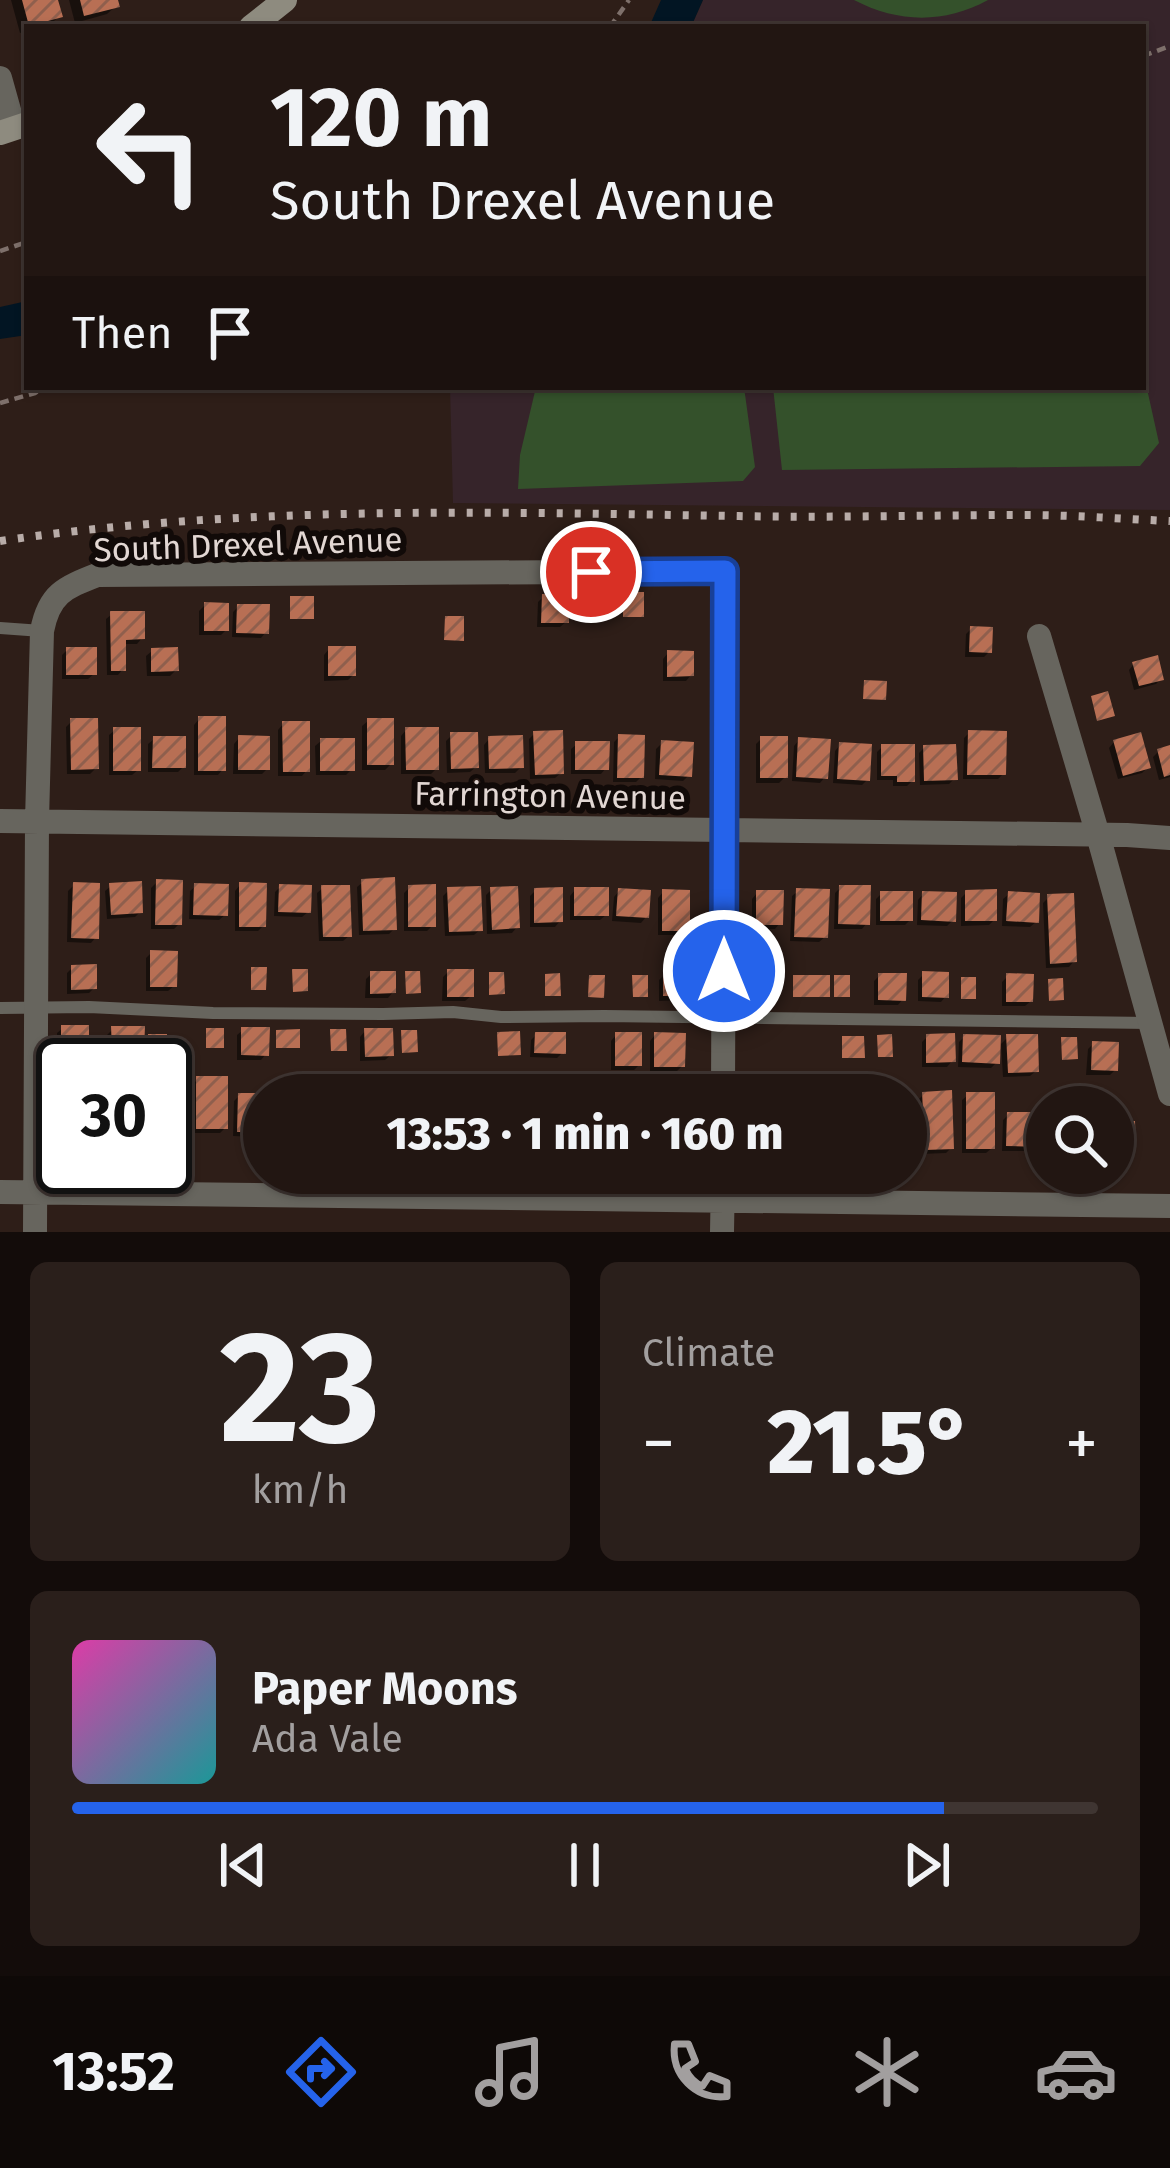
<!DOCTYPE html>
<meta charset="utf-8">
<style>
body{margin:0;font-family:"Fira Sans",sans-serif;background:#2a1f1b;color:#f1f3f6;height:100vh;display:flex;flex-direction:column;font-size:45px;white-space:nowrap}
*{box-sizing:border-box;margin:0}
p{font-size:39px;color:#a29f9f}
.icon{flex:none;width:66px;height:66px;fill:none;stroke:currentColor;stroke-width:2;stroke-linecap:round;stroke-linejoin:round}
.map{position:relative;height:1232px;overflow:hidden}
.drawer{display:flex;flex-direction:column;gap:30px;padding:30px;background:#130c0a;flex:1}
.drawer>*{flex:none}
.banner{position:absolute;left:24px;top:24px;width:1122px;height:366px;border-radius:0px;box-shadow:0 3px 9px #0004,0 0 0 3px #3f3532;background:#221612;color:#f1f3f6;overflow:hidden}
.tools{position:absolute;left:1026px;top:1086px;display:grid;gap:24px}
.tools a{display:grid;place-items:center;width:108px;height:108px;border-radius:50%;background:#221612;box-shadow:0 3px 9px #0004,0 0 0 3px #3f3532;font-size:60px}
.speed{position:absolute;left:36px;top:1038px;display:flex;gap:24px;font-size:60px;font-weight:700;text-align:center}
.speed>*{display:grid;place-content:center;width:156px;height:156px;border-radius:50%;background:#221612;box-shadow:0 3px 9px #0004,0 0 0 3px #3f3532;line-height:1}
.speed .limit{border:6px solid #111;border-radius:18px;background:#fff;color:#111}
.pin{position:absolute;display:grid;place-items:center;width:102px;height:102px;color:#fff;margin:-51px;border:6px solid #fff;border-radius:50%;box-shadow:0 3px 12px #0007}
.me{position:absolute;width:132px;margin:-66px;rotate:0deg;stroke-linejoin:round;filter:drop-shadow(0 0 9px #0008)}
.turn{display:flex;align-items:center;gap:42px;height:252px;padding:0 48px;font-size:54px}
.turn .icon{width:156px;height:156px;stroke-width:2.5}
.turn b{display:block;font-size:84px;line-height:102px}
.then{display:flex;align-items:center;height:114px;padding:0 48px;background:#0003;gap:24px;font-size:45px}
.big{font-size:90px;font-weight:800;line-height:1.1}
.drawer .widget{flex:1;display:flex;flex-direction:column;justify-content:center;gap:18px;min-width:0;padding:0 42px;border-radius:18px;background:#2a1f1b}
.drawer .dial{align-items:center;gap:0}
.dial b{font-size:156px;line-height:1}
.song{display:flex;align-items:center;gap:36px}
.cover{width:144px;height:144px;border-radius:18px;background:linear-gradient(135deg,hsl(320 70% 55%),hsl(180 70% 35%))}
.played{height:12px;border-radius:6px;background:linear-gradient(90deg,#2563eb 85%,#3f3532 85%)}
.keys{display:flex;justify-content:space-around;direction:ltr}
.heat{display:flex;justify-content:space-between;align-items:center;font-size:66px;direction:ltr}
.drawer .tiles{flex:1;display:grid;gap:30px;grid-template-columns:1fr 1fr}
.widget:last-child{grid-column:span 2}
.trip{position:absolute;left:243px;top:1074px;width:684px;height:120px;border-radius:60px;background:#221612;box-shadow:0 3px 9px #0004,0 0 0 3px #3f3532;font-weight:800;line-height:120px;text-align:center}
.tabs{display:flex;height:192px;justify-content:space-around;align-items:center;background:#0e0907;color:#a29f9f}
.tabs .icon{width:84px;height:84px}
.tabs .on{color:#2563eb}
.tabs b{font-size:54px;color:#f1f3f6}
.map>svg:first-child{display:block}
</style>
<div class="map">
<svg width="1170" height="1232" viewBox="0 0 1170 1232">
<defs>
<pattern id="building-hatch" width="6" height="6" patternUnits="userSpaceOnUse" patternTransform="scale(3)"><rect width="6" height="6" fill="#b86f54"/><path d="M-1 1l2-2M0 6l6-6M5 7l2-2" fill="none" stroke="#8f5f4d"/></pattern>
</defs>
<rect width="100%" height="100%" fill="#2e1e18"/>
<path fill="#36242a" d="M703,0H1170V510L453,503L450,387H1143V27H691Z"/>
<path fill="#34512b" d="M854,0H988C944,24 898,23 854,0Z
M1143,371L1159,443L1140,466L782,470L773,387H1143Z
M536,387H744L755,467L743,481L518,489L520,455Z"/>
<path fill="#021523" d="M661,0H703L691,27H649Z
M27,301V335L0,339V307Z"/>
<path fill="#0007" d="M11,0H55L59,16L50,25L27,27V31L20,33Z
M69,0H115L116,6L107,14L75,23Z
M543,597L566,622L560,627H537L538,602Z
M205,605L226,630L221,635H199V611Z
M238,607L266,632L261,638L232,637L233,612Z
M112,614L142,638L137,644H123V669L118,675H107L106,619Z
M971,629L989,652L984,657H965L966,634Z
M329,649L353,675L348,680L324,681V655Z
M67,650L94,674L88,679H62V655Z
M152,651L176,670L170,676H147L146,656Z
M668,653L691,675L686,681H663V659Z
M1134,664L1161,679L1156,684L1134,690L1129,670Z
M199,719L223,769L218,775H194V725Z
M72,721L96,768L90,774H67L66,727Z
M368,721L391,764L385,770H362V726Z
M283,724L307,770L302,776H278V730Z
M115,730L138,770L132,775H109V735Z
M406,730L436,769L431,774H401V736Z
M969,733L1003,774L998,779H963L964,738Z
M534,734L561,773L555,778L530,779L529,739Z
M452,735L476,767L470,772L447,773L446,741Z
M619,737L641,777L636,782H613L614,742Z
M239,738L267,769L262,774H233L234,744Z
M154,739L183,767L178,772H148V744Z
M489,739L521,767L515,773H485L484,745Z
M761,739L785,777L779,783H756V744Z
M799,740L825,777L820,783L792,781L794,746Z
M321,741L352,769L346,775H316L315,746Z
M1114,742L1148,767L1142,773L1118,779L1109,748Z
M662,743L689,775L683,781L655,779L656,749Z
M577,744L606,768L601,774H571V749Z
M840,745L868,779L862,785L833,783L835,751Z
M882,747L912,781L907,786H893V780H877V752Z
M924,748L955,778L949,784L920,785L919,753Z
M1170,748V777L1159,780L1153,757L1158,752Z
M157,882L179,924L174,929H151V888Z
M363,882L394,929L389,934L359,935L357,887Z
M74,885L96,937L91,943L67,942L68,891Z
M240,885L263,926L258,931H235V891Z
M111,886L140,912L135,917L107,919L105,891Z
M196,886L225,915L219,920L189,919L190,891Z
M280,887L308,912L302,917L274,916L275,892Z
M323,888L349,936L343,941H319L317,893Z
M409,888L433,925L427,931H404V893Z
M840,888L867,923L862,929H834L835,893Z
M449,890L480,930L474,935L445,936L443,896Z
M491,890L517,927L512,933L487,934L486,895Z
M575,890L606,915L600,920H570V896Z
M535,891L560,921L555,927H530V896Z
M619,891L646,917L641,923L612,921L614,897Z
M798,891L825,937L819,942L790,941L792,896Z
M663,892L687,930L682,935H658V898Z
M757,893L780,923L775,929H752V899Z
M966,893L994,920L989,925L961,926V898Z
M881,894L910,920L905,925H876V899Z
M923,894L953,920L947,926L917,925L918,900Z
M1009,894L1036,922L1030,927L1002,926L1003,899Z
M1049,897L1074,961L1069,967L1046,968L1043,903Z
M151,953L174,986L168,991H146V958Z
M72,968L94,988L89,993L67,994V973Z
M448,972L471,996L465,1001H442L443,977Z
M371,974L393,992L388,998H365L366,979Z
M924,974L946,996L941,1002L918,1001V980Z
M664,975L686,995L680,1000L659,1001V980Z
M879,976L903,999L898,1005H874V981Z
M1008,976L1031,1001L1025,1006H1002V982Z
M63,1028L86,1052L81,1058L57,1057V1033Z
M113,1029L141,1044L149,1037L164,1054L147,1056V1044L136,1055H107V1035Z
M243,1030L266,1054L261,1060H237V1035Z
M365,1031L391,1055L385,1060L360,1061V1037Z
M536,1035L563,1052L557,1058L530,1057L531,1040Z
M616,1035L639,1065L634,1070H611V1041Z
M655,1035L682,1066L677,1071H650V1041Z
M927,1037L952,1061L947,1067H922V1042Z
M964,1037L997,1062L991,1068L958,1067L959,1042Z
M1008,1037L1036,1071L1030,1076L1003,1077L1001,1044Z
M1093,1044L1115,1070L1110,1075H1086L1088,1049Z
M198,1079L225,1128L220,1133H192V1085Z
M923,1095L951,1148L946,1153L921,1154L918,1100Z
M968,1095L992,1148L986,1153H962V1100Z
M239,1096H264V1131L259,1137L233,1136L234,1101Z
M1008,1115L1037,1145L1031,1151H1002L1003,1120Z"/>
<path fill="url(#building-hatch)" d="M22,0H58L63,17L29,26Z
M80,0H118L120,7L84,16Z
M623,592H644V617H623Z
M542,594H569V623H541Z
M290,596H314V619H290Z
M204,602L229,603V631H204Z
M237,604H270L269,634L236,633Z
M110,611H145V639L126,640V671H111Z
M445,616H464V641L444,640Z
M970,626L993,627L992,653L969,652Z
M328,646H356V676H328Z
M66,647H97V675H66Z
M178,647L179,671L151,672V648Z
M667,650L694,651V676L667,677Z
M1158,655L1164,680L1139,686L1132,662Z
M864,680L887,681L886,700L863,699Z
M1108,691L1115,716L1097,721L1091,696Z
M198,716H226V771H198Z
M70,718H98L99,769L71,770Z
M367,718H394V765H367Z
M282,721H310V772H283Z
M113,727H141V771H113Z
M405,727H439V770H406Z
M563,730L564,774L535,775L533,731Z
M968,730L1007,731L1006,775H967Z
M450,732H478L479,768L451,769Z
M1141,732L1151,768L1123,776L1113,740Z
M618,734L645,735L644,778H617Z
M238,735L270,736V770H238Z
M523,735L524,768L489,769L488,736Z
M153,736H186V768H152Z
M760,736H788V778H760Z
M798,737L831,739L828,779L796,777Z
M320,738H355V771H320Z
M661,740L694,742L692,777L659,775Z
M575,741H610L609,770H575Z
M839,742L872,744L870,781L837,779Z
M881,744H915V782H897V776H881Z
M956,744L958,780L924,781L923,745Z
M1170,745V775L1164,777L1157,749Z
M395,877L397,930L363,931L361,879Z
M156,879L183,880L182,925H155Z
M142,881L143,913L111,915L109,883Z
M73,882L100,883L99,939L71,938Z
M239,882L267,883L266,927H239Z
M194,883L229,884L228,916L193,915Z
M279,884L312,885L311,913L278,912Z
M436,884V927H408V885Z
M321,885H350L352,937H323Z
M839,885H871L870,925L838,924Z
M481,886L483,931L449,932L447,887Z
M518,886L520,928L492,930L490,887Z
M563,887V922L534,923V888Z
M574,887H609V916H574Z
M618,888L651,890L649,918L616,916Z
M796,888L830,889L828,938L794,937Z
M662,889L690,890V931H662Z
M997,889V921H965V890Z
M756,890H784L783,925H756Z
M880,891H913V921H880Z
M922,891L957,892L956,922L921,920Z
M1008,891L1040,893L1039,923L1006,921Z
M1074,893L1077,962L1050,964L1047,894Z
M150,950L178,951L177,987H150Z
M97,964V989L71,990V965Z
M251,967H267L266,990H251Z
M292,969H308V991L293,992Z
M447,969H474V997H447Z
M370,971H396V993L370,994Z
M405,971H420L421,993L406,994Z
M922,971L949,972V998L922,997Z
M489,972H504L505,994L489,995Z
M663,972H689V996H663Z
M560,973L561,996H545V974Z
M878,973H907L906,1001L878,1000Z
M1006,973L1034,974L1033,1002H1006Z
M589,975H605L604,998L588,997Z
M632,975H648V997H633Z
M752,975L767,976L765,998L750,997Z
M793,975H830V997H793Z
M834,975H850V997H834Z
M961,977H976V999H961Z
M1063,978L1064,1000L1049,1001L1048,979Z
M61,1025H89V1053H61Z
M111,1026H145L144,1051H112Z
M241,1027H270L269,1056L241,1055Z
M206,1028H224V1048H206Z
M364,1028H393L394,1056L365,1057Z
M300,1029V1048H276V1030Z
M330,1029H346L347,1051H331Z
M401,1030H417L418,1052L402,1053Z
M520,1031L521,1055L498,1056L497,1032Z
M535,1032H566V1054L534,1053Z
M615,1032H642V1066H615Z
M654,1032L686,1033L685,1067H654Z
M955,1033L956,1062L926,1063V1034Z
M148,1034H167V1056H148Z
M892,1034L893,1057H878L877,1035Z
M963,1034L1001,1035L1000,1064L962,1062Z
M1006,1034H1038L1039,1072L1008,1073Z
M842,1036H864L865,1058H842Z
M1061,1037H1077L1078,1059L1062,1060Z
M1092,1041L1119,1042L1118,1071L1091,1070Z
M196,1076H228V1129H196Z
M165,1082H185V1126H165Z
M532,1084H555V1095H532Z
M661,1087L689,1088V1095H661Z
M952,1090L954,1149L925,1150L922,1092Z
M966,1092H995V1149H966Z
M238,1093H264V1132H237Z
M906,1110H913L915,1141L906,1142Z
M1007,1112H1040V1147L1006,1146Z
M1113,1121H1135L1136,1150L1113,1151Z"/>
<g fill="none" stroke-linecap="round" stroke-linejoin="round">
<path stroke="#7e706b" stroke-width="4.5" stroke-dasharray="9 6" stroke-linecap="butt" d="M610,27L629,0
M1143,56L1170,46
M0,251L27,242
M0,403L35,393L45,387"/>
<path stroke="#67655e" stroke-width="12" d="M0,628L42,631
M0,1008L89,1007L213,1013L383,1014L453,1012L501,1017L604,1016L1150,1023"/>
<path stroke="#67655e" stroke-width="24" d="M0,78L14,128
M1039,636L1098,835L1170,1094
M0,821L1127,835L1170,838
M0,1192L1170,1206
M35,1232L37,821L42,631C49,594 64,588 97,575L725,571L723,1095
M722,1232L723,1173"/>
<path stroke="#8e8b7f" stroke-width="24" d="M251,27L285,0
M0,133L27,124"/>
<path stroke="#b8aca8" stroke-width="8" stroke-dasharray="6 12" stroke-linecap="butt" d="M0,541C243,505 489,512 734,516C831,518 928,515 1025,515C1073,515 1122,519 1170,521"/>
</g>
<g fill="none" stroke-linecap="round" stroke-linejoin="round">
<defs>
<path id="route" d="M591,572L725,571L724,971"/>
</defs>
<use href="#route" stroke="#184099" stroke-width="30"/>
<use href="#route" stroke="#2563eb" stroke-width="21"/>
</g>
<g text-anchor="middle" stroke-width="12" stroke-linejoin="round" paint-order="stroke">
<g font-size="33" fill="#e2d7d3" stroke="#110a08">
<text transform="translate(248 544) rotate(-2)" y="12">South Drexel Avenue</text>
<text transform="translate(550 795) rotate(1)" y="12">Farrington Avenue</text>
</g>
</g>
</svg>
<div class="tools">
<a><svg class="icon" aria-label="search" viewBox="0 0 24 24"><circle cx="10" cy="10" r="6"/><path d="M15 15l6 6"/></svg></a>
</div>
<div class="speed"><div class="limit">30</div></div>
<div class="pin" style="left:591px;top:572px;background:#d93025"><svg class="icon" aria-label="arrive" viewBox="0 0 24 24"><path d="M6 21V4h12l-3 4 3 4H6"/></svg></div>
<svg class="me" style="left:724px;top:971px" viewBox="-20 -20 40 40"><circle r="17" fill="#2563eb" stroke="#fff" stroke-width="3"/><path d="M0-11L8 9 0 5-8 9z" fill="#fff"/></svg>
<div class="trip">13:53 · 1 min · 160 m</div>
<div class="banner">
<div class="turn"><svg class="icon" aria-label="left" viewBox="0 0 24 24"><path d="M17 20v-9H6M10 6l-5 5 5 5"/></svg><div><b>120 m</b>South Drexel Avenue</div></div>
<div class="then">Then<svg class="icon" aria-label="arrive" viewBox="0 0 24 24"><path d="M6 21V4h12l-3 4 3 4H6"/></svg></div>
</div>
</div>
<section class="drawer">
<div class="tiles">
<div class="widget dial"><b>23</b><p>km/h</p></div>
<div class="widget"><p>Climate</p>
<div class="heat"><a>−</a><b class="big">21.5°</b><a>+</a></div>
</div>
<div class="widget">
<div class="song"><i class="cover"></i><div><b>Paper Moons</b><p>Ada Vale</p></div></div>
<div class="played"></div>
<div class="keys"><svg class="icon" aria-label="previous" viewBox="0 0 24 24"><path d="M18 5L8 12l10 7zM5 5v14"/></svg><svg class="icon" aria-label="pause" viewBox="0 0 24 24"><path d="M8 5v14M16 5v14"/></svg><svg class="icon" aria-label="next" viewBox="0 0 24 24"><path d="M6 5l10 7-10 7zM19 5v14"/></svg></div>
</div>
</div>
</section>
<nav class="tabs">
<b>13:52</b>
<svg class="icon on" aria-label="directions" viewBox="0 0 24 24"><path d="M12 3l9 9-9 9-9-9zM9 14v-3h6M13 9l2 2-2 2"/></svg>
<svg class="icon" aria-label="music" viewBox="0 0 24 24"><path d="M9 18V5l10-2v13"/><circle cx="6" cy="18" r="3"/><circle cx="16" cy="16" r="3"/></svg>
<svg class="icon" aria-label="phone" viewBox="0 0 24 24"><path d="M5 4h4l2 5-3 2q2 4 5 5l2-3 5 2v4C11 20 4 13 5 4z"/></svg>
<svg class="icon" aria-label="climate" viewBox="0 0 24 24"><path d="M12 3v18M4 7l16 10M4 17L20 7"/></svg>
<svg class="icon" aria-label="car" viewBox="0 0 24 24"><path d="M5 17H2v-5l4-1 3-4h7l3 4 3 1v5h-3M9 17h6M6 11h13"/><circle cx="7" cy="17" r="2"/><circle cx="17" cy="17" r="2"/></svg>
</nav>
